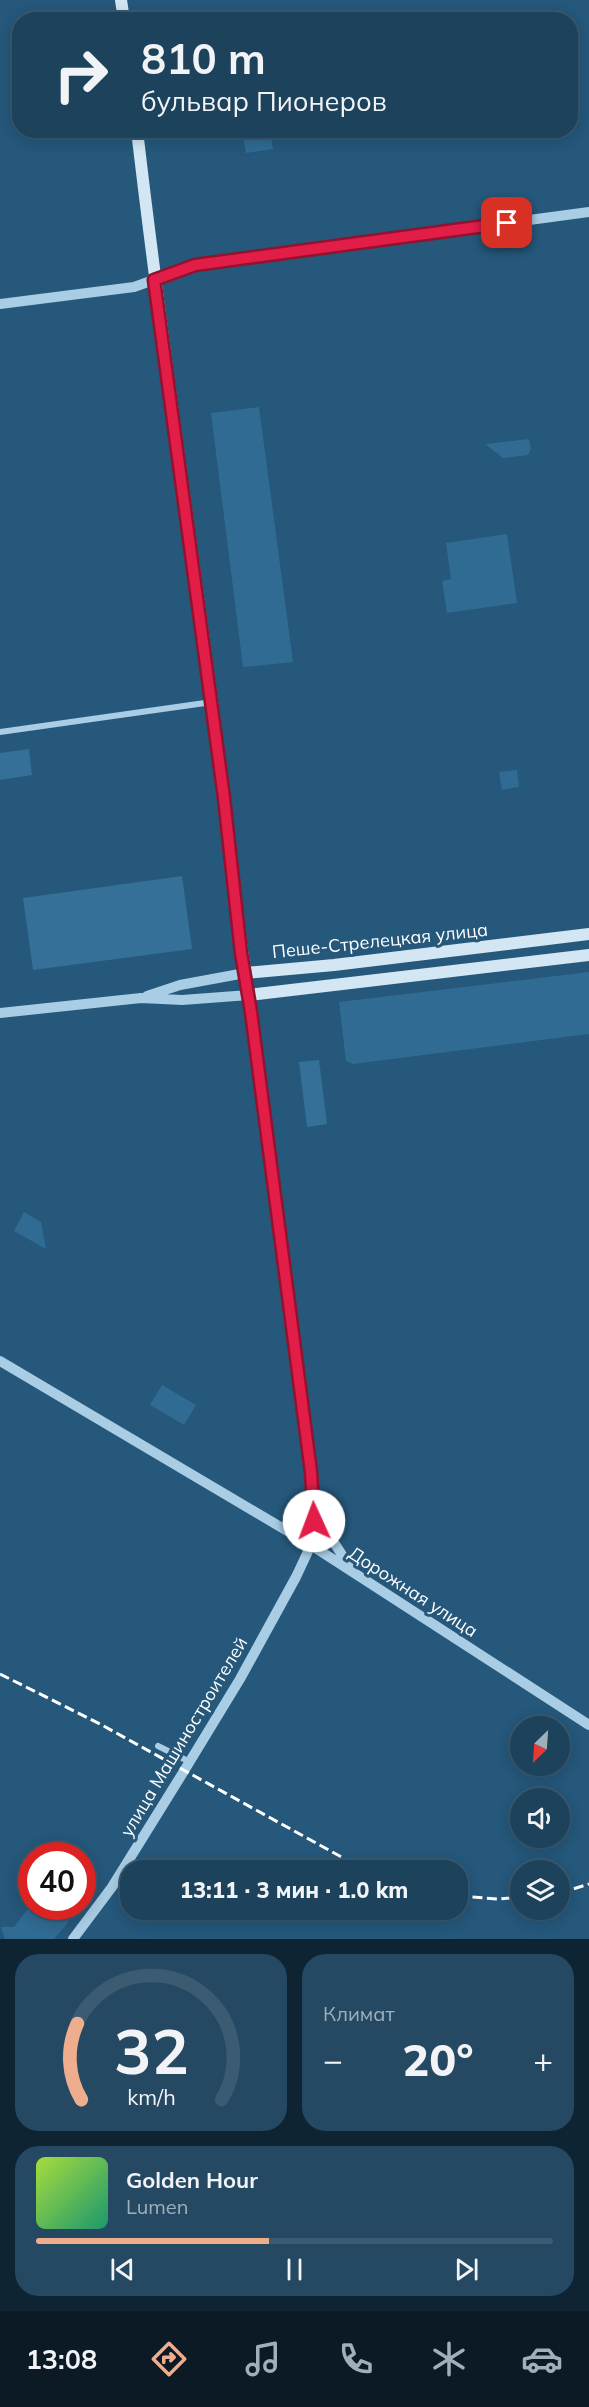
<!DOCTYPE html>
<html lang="ru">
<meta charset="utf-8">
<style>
body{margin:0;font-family:Mulish,sans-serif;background:#254962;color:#f1f3f6;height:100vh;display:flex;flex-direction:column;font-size:22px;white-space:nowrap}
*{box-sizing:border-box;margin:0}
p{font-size:20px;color:#a0b0bb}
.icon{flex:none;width:33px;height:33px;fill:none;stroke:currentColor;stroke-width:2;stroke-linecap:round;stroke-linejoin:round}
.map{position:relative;height:1939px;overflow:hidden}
.sheet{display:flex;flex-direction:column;gap:15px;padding:15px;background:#0f2433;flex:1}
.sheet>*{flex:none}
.guide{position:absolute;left:12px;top:12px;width:566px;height:126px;border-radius:24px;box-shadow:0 3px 15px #0003,0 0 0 2px #3a5b72;background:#1c425c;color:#f1f3f6;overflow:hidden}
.needle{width:39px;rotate:205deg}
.controls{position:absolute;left:510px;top:1716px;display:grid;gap:12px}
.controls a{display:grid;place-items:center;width:60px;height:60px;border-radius:50%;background:#1c425c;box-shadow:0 3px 15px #0003,0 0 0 2px #3a5b72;font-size:30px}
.speed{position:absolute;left:18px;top:1842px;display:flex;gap:12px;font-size:30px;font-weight:700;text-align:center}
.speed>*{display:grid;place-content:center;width:78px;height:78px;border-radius:50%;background:#1c425c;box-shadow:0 3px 15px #0003,0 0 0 2px #3a5b72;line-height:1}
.speed .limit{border:9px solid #d22;background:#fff;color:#111}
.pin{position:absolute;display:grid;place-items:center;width:51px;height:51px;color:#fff;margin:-26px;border-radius:12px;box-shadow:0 3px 9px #0006}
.me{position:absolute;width:66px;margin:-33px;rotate:358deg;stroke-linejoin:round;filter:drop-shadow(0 0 4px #0008)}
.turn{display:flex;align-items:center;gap:21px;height:126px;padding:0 30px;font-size:27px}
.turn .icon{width:78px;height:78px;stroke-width:2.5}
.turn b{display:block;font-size:42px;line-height:51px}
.big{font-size:45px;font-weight:800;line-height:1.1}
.sheet .widget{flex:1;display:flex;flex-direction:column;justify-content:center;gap:9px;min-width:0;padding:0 21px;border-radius:24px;background:#254962}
.sheet .dial{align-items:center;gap:0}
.dial svg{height:156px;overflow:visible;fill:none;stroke:#3a5b72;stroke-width:7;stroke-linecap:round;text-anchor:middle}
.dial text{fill:#f1f3f6;stroke:none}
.song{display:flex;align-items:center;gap:18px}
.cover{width:72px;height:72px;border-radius:9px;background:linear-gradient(135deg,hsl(80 70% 55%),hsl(160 70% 35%))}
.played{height:6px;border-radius:3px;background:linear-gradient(90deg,#eead8d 45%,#3a5b72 45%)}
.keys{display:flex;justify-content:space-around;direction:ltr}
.heat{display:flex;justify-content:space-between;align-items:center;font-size:33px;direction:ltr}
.sheet .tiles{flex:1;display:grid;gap:15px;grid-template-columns:1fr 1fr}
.widget:last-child{grid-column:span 2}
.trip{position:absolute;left:120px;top:1860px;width:348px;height:60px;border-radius:24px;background:#1c425c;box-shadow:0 3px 15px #0003,0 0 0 2px #3a5b72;font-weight:800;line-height:60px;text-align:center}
.tabs{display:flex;height:96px;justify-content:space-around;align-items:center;background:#0b1a25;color:#a0b0bb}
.tabs .icon{width:42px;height:42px}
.tabs .selected{color:#eead8d}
.tabs b{font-size:27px;color:#f1f3f6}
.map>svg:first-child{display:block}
</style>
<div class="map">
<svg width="589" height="1939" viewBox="0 0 589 1939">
<rect width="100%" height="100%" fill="#25587b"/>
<path fill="#306b93" d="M242,131H270L273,149L246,153Z
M259,407L293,662L243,667L211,413Z
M529,439L531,449L528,455L503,458L485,444Z
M507,534L517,603L447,613L442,581L451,579L446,543Z
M517,770L519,787L502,790L499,772Z
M589,972V1034L353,1064L346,1061L339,1002Z
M24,1212L41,1222L46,1249L14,1231Z
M162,1385L196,1405L184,1425L150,1405Z
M31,1905L65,1907L68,1923L54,1939H5L1,1927H14Z"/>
<path fill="#357098" d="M29,749L32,775L0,780V753Z
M182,876L192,949L33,970L23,898Z
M319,1060L327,1124L307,1127L299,1062Z"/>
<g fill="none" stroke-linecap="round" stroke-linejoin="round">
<path stroke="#a9cde4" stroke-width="6" d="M0,732L212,702
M158,1746L190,1762"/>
<path stroke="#a9cde4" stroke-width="10" d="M0,304L134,287L195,265L589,212
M147,996L180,985L245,973
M0,1013L141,998L182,1000L249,995L313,1490L314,1521L311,1545L296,1577L240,1679L184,1771L112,1887L73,1939
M0,1361L311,1545L589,1725
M316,1500L333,1541L351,1569"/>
<path stroke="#d2e6f4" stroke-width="12" d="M121,0L124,20
M137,130C159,321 187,512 212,702C225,800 232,898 249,995L589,955
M245,973L334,965L589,934"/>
<path stroke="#fff" stroke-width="3" stroke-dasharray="10 4.5" stroke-linecap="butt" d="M0,1674L100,1724L365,1870
M560,1893L589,1884
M458,1896L498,1899L520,1897"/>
</g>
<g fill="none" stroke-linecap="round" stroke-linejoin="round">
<defs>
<path id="route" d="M314,1521L311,1472L251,1012L241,953L224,798L154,280L195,265L507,223"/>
</defs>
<use href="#route" stroke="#92132f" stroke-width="15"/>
<use href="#route" stroke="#e11d48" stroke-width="10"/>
</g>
<g text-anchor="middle" stroke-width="6" stroke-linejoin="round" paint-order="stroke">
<g font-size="18" fill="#fff" stroke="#25587b">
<text transform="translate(380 941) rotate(-6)" y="6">Пеше-Стрелецкая улица</text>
<text transform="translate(413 1592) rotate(33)" y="6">Дорожная улица</text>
<text transform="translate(184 1737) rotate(-59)" y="6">улица Машиностроителей</text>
</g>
</g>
</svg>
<div class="controls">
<a><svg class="needle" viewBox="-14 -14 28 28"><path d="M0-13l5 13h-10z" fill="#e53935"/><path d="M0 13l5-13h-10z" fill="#a0b0bb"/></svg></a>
<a><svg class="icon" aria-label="sound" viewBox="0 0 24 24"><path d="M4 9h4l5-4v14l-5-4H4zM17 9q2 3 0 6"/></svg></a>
<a><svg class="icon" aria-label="layers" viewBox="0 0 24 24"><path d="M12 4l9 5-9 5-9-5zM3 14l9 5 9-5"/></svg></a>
</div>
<div class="speed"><div class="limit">40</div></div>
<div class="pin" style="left:507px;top:223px;background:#d93025"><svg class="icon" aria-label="arrive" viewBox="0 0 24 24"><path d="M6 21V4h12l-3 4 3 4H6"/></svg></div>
<svg class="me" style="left:314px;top:1521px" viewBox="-20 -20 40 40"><circle r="19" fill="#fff"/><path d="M0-13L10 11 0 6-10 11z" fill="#e11d48"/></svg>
<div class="trip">13:11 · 3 мин · 1.0 km</div>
<div class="guide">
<div class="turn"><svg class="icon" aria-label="right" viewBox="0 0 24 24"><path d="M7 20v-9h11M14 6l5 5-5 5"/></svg><div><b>810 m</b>бульвар Пионеров</div></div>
</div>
</div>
<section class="sheet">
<div class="tiles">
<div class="widget dial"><svg viewBox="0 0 100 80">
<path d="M14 69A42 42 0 1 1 86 69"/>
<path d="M14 69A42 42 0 0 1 12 30" stroke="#eead8d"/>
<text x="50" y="56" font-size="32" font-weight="700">32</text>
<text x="50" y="72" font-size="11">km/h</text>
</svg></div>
<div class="widget"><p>Климат</p>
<div class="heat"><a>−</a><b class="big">20°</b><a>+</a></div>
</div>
<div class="widget">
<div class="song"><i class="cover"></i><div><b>Golden Hour</b><p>Lumen</p></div></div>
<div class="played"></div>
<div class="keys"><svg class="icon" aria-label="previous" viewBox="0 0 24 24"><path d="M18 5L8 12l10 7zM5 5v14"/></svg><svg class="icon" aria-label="pause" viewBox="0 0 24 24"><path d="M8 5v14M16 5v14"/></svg><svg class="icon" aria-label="next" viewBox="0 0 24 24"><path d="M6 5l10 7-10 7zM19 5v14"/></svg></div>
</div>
</div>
</section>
<nav class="tabs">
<b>13:08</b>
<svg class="icon selected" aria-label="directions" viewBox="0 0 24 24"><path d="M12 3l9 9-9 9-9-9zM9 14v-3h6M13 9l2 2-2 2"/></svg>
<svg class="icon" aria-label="music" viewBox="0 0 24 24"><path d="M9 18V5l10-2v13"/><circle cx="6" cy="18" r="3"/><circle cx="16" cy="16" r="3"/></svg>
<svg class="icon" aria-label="phone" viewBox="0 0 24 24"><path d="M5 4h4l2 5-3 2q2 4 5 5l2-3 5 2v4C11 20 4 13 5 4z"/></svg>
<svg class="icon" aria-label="climate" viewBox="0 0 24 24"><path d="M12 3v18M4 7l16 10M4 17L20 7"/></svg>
<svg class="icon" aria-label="car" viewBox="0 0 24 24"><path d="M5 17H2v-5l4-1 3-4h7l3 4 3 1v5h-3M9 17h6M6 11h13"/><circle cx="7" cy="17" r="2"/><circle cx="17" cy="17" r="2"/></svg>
</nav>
